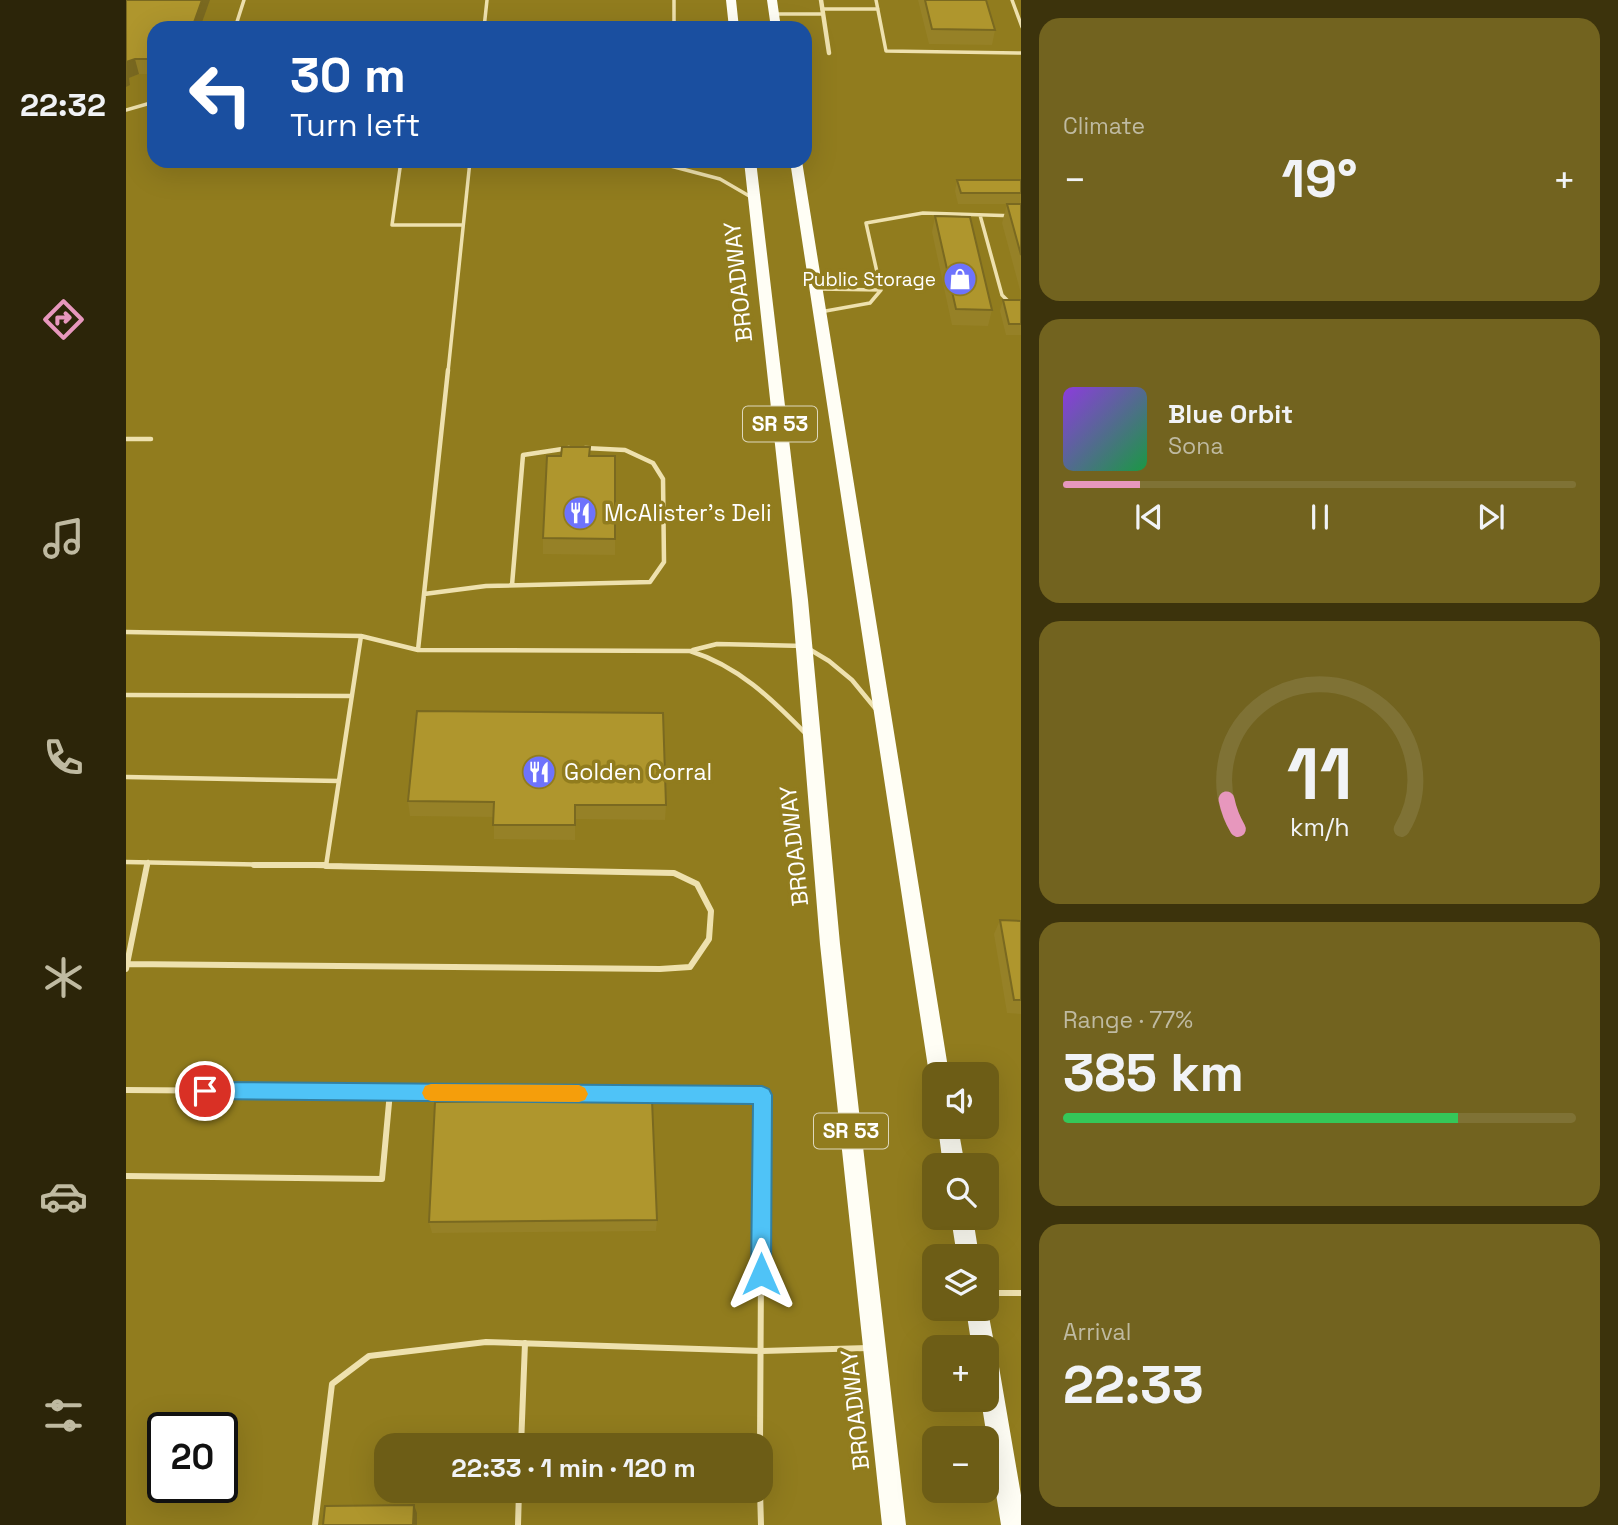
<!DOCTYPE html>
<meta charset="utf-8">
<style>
body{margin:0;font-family:"Space Grotesk",sans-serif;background:#72631f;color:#f1f3f6;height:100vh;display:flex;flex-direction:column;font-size:26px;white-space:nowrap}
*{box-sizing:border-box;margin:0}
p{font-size:23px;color:#bfbaa1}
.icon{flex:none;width:38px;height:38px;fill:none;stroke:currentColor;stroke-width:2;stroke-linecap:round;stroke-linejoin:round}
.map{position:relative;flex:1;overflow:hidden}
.details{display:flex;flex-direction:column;gap:18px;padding:18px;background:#3c330c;width:597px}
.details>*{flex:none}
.guide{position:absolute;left:21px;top:21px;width:665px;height:147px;border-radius:21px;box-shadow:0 7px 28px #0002;background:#1a4fa0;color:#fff;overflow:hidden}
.controls{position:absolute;left:796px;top:1062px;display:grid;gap:14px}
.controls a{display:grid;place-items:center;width:77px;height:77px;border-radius:14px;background:#6d5d16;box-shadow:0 7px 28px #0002;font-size:35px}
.speed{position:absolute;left:21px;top:1412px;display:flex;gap:14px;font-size:35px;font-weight:700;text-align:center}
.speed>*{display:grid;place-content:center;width:91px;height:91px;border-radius:50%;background:#6d5d16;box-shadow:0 7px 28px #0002;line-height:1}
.speed .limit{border:4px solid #111;border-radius:10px;background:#fff;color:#111}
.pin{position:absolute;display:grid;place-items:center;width:60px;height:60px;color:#fff;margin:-30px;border:4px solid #fff;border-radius:50%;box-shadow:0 2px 7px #0007}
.me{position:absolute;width:77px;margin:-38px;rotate:0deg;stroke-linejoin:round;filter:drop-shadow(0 0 5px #0008)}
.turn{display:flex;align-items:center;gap:24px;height:147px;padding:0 28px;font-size:32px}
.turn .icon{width:91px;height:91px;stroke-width:2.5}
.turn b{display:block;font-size:49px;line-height:60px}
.big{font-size:52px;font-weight:600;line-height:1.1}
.details .widget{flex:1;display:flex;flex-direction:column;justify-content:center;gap:10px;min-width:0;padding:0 24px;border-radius:21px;background:#72631f}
.details .dial{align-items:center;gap:0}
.dial svg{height:182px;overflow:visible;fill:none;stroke:#7f7235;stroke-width:7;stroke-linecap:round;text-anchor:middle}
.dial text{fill:#f1f3f6;stroke:none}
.song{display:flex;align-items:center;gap:21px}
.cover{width:84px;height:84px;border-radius:10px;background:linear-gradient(135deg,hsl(270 70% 55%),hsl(140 70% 35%))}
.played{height:7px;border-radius:4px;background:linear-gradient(90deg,#e797bd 15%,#7f7235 15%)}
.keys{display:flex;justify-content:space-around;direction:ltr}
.heat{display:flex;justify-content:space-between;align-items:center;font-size:38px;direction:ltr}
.charge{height:10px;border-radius:5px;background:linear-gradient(90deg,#34c759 77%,#7f7235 0)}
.trip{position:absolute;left:248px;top:1433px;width:399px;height:70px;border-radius:21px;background:#6d5d16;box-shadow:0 7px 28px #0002;font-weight:600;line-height:70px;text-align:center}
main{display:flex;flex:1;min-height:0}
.tab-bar{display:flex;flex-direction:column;width:126px;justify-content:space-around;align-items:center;background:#2c2509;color:#bfbaa1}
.tab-bar .icon{width:49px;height:49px}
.tab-bar .selected{color:#e797bd}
.tab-bar b{font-size:32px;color:#f1f3f6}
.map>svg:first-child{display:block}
</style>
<main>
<nav class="tab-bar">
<b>22:32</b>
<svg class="icon selected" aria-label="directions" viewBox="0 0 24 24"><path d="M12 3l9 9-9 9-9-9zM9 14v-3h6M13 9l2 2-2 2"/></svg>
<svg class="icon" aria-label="music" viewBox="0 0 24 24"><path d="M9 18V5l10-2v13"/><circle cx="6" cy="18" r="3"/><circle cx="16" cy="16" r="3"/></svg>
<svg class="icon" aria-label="phone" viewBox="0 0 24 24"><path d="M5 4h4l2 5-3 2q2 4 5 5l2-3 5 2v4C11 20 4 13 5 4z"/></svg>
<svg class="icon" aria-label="climate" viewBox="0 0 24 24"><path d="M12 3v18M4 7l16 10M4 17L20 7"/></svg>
<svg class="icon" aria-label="car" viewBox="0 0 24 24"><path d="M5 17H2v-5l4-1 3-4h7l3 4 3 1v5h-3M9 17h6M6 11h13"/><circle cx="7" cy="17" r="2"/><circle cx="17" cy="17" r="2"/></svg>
<svg class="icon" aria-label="filters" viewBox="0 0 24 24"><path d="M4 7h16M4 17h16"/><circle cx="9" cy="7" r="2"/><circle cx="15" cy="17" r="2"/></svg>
</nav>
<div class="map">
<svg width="896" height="1525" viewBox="0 0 896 1525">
<rect width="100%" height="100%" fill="#917c1e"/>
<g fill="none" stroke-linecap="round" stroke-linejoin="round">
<path stroke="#eee1ae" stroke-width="3.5" d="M548,0V28
M750,0L760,51L896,53
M886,0L896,27
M696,9H752
M648,14H697
M109,28L118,0
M358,28L361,0
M0,110L28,102
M275,161L266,225H337
M344,162L545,161
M537,164L594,179L625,197
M854,215L876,295L884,303H896
M692,289L755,290
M755,290L740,223L797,213L896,216
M694,312L744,303L755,290
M322,372L344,161"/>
<path stroke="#eee1ae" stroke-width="4.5" d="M0,439H25
M386,585L397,455L443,448
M298,594L360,586L524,582L538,562L537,479L527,463L499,450L459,448
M0,632L235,636L292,650L564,651C612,666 645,698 680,734
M292,650L322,370
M567,650L591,644L678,646L703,661L726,680L749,708
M0,695L226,696
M0,777L213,781
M0,862L200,866L235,636
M21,866L22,862
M200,866H216"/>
<path stroke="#eee1ae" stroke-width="6" d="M128,865H200
M1,964L534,969L564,967L583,939L585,911L571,884L548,873L200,866
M0,969L21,865
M0,1090L636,1095L634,1446
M0,1176L256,1179L264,1092
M861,1293H896
M395,1446L399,1343
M634,1491L635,1525
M189,1525L206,1384L243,1356L360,1342L634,1351L742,1348
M392,1525L393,1491"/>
<path stroke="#eee1ae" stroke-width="4.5" d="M695,0L703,53"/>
<path fill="#fffef5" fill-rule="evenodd" d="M600,0H610L613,28H603Z
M641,0H651L655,28H645Z
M618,161H630L682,600L714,944L780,1525H756L694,944L666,600Z
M664,161H676L823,1074H808V1082L803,1074Z
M812,1127H832L839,1166H817Z
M825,1218H847L853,1256H831Z
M861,1306L869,1348L864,1357L869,1359L873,1367L896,1501V1525H875L855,1400H861V1348H846L840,1309H861Z"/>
</g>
<path fill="#968127" d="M0,0H84L74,28H28V74H13L3,78L4,85L0,87Z
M792,0H860L869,30L866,45L803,44Z
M831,180H895V290H894L876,223L881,204H832L829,191Z
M809,216L866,310L862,326L826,325L806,232Z
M877,300H895V335H880L874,311Z
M463,456H489V555L417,554V538Z
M291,711L540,805L539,820L449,819V840L368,839V817L284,816L282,801Z
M874,920L895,921V1014L881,1013L868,934Z
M531,1220L530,1231L306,1233L303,1222Z"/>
<path fill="#7a6920" d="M76,0H84L74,28H66Z
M9,59L13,74L3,78L4,85L0,87V62Z
M288,1505L291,1513V1525H287Z"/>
<path fill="#af962d" stroke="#7a6920" stroke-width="2" d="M0,0H76L66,28H28V59H9L0,62Z
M799,0H860L869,30L806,29Z
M831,180H895V193H835Z
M881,204H895V255Z
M809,216L844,217L866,310L830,309Z
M877,300H895V324H883Z
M436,447H464L463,456H489V539L417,538L421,456H435Z
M291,711L537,713L540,805H449V825H367L368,802L282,801Z
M874,920L895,921V1000H888Z
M526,1100L531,1220L303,1222L309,1102Z
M288,1505L287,1525H197L199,1506Z"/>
<path fill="#4fc3f7" stroke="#337fa1" stroke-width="2" d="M79,1082L636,1086L643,1089L646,1095L645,1274L642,1281L635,1284L628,1281L625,1274L627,1104L79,1099L73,1097L70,1091L73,1084Z"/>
<path fill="#f59e0b" d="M305,1084L453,1085L459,1088L462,1094L459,1100L453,1102L305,1101L299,1099L296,1093L299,1086Z"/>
<defs>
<symbol id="shop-disc" viewBox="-11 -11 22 22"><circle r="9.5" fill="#6e73fc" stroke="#917c1e"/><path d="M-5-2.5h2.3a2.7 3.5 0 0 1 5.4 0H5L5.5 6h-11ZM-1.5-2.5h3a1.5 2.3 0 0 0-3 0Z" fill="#fff"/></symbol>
<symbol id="restaurant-disc" viewBox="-11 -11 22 22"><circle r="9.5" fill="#6e73fc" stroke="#917c1e"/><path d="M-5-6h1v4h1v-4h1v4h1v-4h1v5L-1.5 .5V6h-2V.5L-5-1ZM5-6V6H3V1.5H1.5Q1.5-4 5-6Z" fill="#fff"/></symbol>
</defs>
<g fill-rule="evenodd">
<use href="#shop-disc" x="815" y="260" width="38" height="38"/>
<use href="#restaurant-disc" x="435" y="494" width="38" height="38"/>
<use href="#restaurant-disc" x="394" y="753" width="38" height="38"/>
</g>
<g text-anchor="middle" stroke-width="7" stroke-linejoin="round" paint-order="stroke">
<g font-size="19" fill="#fff" stroke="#917c1e" text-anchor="end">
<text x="810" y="286">Public Storage</text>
</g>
<g fill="#917c1e" stroke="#ded8bc" stroke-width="2">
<rect x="617" y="406.5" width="74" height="35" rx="5"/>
<rect x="688" y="1113.5" width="74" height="35" rx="5"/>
</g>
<g font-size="21" font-weight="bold" fill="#fff">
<text x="654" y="431">SR 53</text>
<text x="725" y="1138">SR 53</text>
</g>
<g font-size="23" fill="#fff" stroke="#917c1e">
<text transform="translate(612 282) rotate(-96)" y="8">BROADWAY</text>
<text transform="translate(668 846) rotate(-96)" y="8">BROADWAY</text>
<text transform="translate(729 1410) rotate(-96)" y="8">BROADWAY</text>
</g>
<g font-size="23" fill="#fff" stroke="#917c1e" text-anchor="start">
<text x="478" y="521">McAlister's Deli</text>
<text x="438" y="780">Golden Corral</text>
</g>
</g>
</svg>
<div class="controls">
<a><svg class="icon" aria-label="sound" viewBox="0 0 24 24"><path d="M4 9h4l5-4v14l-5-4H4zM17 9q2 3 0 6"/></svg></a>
<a><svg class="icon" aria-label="search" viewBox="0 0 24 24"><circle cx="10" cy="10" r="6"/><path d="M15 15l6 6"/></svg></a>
<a><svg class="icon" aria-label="layers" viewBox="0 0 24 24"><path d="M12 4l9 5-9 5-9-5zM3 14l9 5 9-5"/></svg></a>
<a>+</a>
<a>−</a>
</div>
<div class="speed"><div class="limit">20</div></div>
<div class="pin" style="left:79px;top:1091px;background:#d93025"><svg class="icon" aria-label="arrive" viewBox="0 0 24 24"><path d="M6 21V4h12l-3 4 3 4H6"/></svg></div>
<svg class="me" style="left:635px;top:1274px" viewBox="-20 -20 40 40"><path d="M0-17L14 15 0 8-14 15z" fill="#4fc3f7" stroke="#fff" stroke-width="4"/></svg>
<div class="trip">22:33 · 1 min · 120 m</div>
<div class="guide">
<div class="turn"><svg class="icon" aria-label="left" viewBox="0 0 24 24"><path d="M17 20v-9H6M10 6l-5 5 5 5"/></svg><div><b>30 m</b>Turn left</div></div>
</div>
</div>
<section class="details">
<div class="widget"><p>Climate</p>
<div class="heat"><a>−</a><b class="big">19°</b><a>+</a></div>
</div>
<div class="widget">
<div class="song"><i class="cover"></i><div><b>Blue Orbit</b><p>Sona</p></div></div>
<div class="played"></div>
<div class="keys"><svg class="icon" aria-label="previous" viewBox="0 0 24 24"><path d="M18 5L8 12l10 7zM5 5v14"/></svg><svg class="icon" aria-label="pause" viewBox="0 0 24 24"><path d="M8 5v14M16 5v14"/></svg><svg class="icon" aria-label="next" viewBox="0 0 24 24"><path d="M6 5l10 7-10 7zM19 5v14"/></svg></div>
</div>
<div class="widget dial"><svg viewBox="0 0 100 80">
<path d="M14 69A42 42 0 1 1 86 69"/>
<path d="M14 69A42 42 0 0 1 9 56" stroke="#e797bd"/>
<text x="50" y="56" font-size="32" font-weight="700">11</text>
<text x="50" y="72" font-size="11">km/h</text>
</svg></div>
<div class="widget"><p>Range · 77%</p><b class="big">385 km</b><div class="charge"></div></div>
<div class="widget"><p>Arrival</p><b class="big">22:33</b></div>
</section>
</main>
